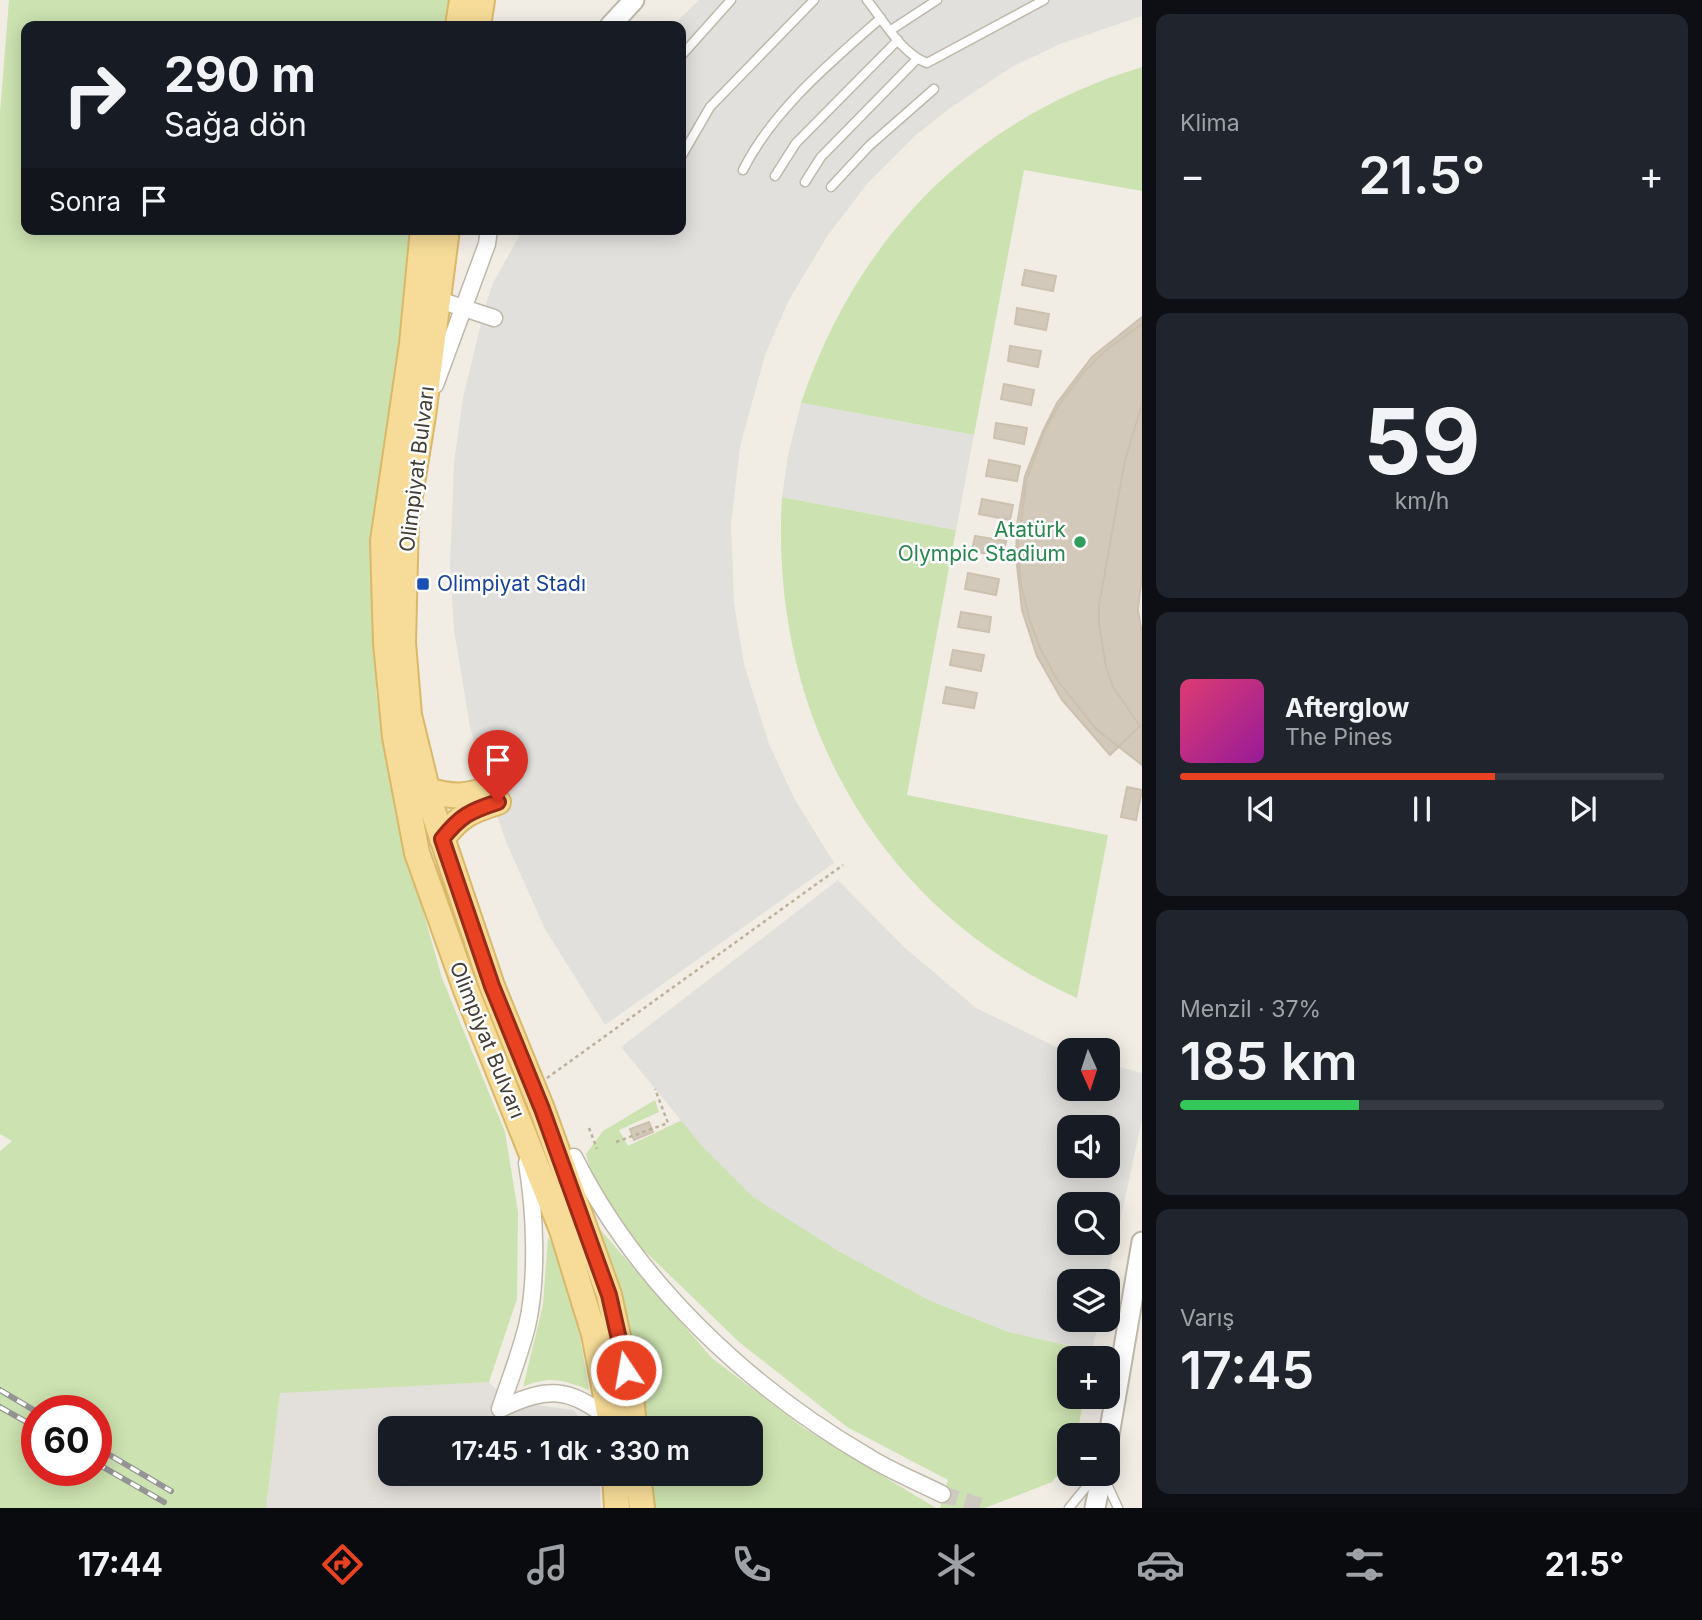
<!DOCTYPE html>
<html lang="tr">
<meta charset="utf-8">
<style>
body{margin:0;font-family:Inter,sans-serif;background:#20242c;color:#f1f3f6;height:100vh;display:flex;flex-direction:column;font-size:26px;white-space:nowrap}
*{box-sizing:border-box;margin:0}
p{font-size:23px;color:#9ea1a6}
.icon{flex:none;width:38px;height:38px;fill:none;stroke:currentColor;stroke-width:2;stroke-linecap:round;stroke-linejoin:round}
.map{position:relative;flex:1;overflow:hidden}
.details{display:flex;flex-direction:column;gap:14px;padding:14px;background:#0d0f14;width:560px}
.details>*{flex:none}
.hud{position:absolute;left:21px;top:21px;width:665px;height:214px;border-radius:14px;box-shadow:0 4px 18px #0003;background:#171b24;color:#f1f3f6;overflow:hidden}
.needle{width:46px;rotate:177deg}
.buttons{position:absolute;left:1057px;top:1038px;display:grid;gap:14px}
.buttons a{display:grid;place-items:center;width:63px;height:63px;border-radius:14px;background:#171b24;box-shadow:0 4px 18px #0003;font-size:35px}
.speed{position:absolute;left:21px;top:1395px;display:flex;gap:14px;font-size:35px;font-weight:700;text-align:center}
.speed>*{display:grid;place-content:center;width:91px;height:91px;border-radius:50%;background:#171b24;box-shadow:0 4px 18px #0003;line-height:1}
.speed .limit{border:10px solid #d22;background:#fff;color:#111}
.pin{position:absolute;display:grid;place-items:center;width:60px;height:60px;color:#fff;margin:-72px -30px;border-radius:50% 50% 50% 0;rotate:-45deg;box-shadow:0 0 7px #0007}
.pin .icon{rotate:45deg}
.me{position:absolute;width:77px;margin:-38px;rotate:348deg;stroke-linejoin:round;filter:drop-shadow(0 0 5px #0008)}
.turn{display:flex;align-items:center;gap:24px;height:147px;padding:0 28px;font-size:32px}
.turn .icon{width:91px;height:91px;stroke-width:2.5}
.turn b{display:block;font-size:49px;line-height:60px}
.then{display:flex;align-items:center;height:66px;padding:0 28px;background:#0003;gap:14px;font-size:26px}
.big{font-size:52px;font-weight:600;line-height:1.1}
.details .card{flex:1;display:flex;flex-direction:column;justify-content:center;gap:10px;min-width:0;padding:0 24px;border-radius:14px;background:#20242c}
.details .dial{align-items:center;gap:0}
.dial b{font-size:91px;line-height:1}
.song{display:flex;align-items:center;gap:21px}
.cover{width:84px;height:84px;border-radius:10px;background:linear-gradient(135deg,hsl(340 70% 55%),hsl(300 70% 35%))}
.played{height:7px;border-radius:4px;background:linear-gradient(90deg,#e94223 65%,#363941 65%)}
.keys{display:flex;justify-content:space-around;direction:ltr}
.heat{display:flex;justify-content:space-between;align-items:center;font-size:38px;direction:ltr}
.charge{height:10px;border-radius:5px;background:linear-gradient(90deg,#34c759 37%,#363941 0)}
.trip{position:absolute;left:378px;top:1416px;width:385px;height:70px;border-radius:14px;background:#171b24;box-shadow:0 4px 18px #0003;font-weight:600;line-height:70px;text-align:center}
.tabs{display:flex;height:112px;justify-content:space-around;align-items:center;background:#090b0e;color:#9ea1a6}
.tabs .icon{width:49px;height:49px}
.tabs .on{color:#e94223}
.tabs b{font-size:32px;color:#f1f3f6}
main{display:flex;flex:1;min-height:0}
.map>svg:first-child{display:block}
</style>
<main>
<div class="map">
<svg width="1142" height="1508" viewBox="0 0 1142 1508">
<rect width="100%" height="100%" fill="#f1ede5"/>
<path fill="#e3dfda" d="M489,1382L503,1396L530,1404L573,1410L588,1428H390V1474H599L601,1508H266L280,1392Z"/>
<path fill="#cce2b0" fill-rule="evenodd" d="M9,0H451L446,26H26V229H413L382,475L376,692L398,822L442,978L505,1132L518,1212L517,1299L489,1382L280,1393L266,1508H0V1151L12,1141L0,1134V113ZM37,1410H96V1470H37Z
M1142,67V191L1024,170L974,435L801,403C857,237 973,118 1142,67Z
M782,497L956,530L907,795L1108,835L1077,998C876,909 769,714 782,497Z
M655,1100L659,1112L619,1130L628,1146L682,1120L702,1146L837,1250L929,1300L1009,1332L1092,1351L1091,1358H1069V1396L1084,1397L1077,1435H1069V1460L1052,1482L985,1508H940L948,1480L847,1427L739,1342L627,1234L593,1178L586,1154L603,1131Z
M590,1218L712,1358L805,1429L936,1508H651L647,1474H751V1428H643Z
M548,1237L553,1244L577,1318L589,1390C563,1380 549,1375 523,1387L543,1305Z"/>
<path fill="#e2e0dd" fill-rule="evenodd" d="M699,0H1142V16L1060,44L1012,67L949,109L916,135L867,184L828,235L789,300L765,355L740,447L731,525L734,603L744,664L769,744L794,798L834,863L605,1025L545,929L507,844L487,788L470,727L454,630L450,564L454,463L463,398L485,307L493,283L523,229H681V26H672Z
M801,403L974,435L956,530L782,497L788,455Z
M838,880L903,946L976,1008L1069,1053V1088H1108V1064L1142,1073V1120L1107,1281H1069V1320H1099L1092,1351L1009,1332L929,1300L837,1250L753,1197L702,1146L621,1047ZM1069,1127H1108V1166H1069ZM1069,1204H1108V1242H1069Z"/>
<path fill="#d2c9bb" stroke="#ccc1af" stroke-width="2" d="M1025,270L1056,276L1053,291L1022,285Z
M1017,308L1049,314L1046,330L1015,324Z
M1142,317V404L1125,460L1099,605V625L1106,667L1113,687L1140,726L1110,755L1062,700L1037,656L1022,610L1016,557L1017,525L1025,476L1043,431L1057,403L1092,357Z
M1142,324V574L1138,610L1142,634V765L1096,729L1058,681L1041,650L1030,621L1021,585L1018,548L1026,481L1045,430L1059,405L1083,373L1105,351Z
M1010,346L1041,351L1038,367L1008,361Z
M1004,384L1034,390L1031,405L1001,399Z
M996,423L1027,428L1024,444L994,438Z
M989,460L1020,466L1017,481L986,476Z
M982,499L1013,505L1010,520L979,514Z
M975,536L1006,541L1003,557L972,551Z
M968,573L999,579L996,595L965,589Z
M961,612L991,617L989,632L958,627Z
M953,650L984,655L981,671L950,665Z
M946,687L977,693L974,708L943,703Z
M1127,787L1142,790L1136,820L1121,817Z
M649,1122L653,1132L634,1140L630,1129Z"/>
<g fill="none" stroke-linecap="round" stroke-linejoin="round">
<path stroke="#cecac2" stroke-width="16" stroke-dasharray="16 8" stroke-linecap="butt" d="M942,1494L988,1508"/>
<defs>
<path id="service" d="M867,0C884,21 901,53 927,63L1044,0
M891,30L937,0
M681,56L731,0
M681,157L710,107L814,0
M743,170C773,110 831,62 881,18
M775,176L796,143L898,40
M805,182L821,157L917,59
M831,187L869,146L934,89
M1106,1482L1118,1508
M1069,1508L1096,1475"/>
<path id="minor" d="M430,297L494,318
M435,385L487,244L489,229
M574,1157C637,1283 749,1388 870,1458C893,1472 918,1482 942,1494
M500,1409C509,1382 520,1354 527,1326C538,1279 535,1211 527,1163
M500,1409C549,1386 568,1387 611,1420"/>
<path id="tertiary" d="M610,26L634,0
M1108,1441L1142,1242
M1095,1508L1102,1474"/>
<path id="primary" d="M458,26L462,0
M478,26L482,0
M423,229L412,344L383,541L386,643L395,737L417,853L466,990L562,1230L594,1334L612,1428
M447,229L423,416L406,520L403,643L409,715L431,805L492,986L542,1109L609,1295L631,1395L634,1428
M427,790C455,798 465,797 493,788
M442,839C460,815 470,811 498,802
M615,1474L617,1508
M638,1474L642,1508"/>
</defs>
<use href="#service" stroke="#beb8ab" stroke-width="11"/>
<use href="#minor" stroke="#beb8ab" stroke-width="19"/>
<use href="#tertiary" stroke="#beb8ab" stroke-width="23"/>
<use href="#primary" stroke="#dab86a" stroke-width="28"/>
<path stroke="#bcb09a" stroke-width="2.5" stroke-dasharray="3.5 3.5" stroke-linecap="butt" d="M547,1078L843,865
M589,1128L597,1149
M616,1142L668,1123L655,1089"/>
<use href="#service" stroke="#fff" stroke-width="8"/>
<use href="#minor" stroke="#fff" stroke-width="16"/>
<use href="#tertiary" stroke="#fff" stroke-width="19"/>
<use href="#primary" stroke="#f6dc98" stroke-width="24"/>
<defs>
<path id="rail" d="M0,1390L37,1412
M0,1407L37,1428
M96,1447L171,1491
M96,1463L164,1502"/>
</defs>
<use href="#rail" stroke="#949494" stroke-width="6"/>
<use href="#rail" stroke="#fff" stroke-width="3.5" stroke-dasharray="10" stroke-linecap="butt"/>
</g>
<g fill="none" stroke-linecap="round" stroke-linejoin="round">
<defs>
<path id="route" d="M498,802C470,811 460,816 442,839L492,986L542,1109L609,1295L626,1370"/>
</defs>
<use href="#route" stroke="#972b17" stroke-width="18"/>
<use href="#route" stroke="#e94223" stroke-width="12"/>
</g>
<circle fill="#2e9e5b" stroke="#fff" stroke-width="2.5" cx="1080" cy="542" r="7"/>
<rect fill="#1a4fb4" stroke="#fff" stroke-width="2.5" x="416" y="577" width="14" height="14" rx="3.5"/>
<g text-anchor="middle" stroke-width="5" stroke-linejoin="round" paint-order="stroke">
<g font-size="21" fill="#433d35" stroke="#fff">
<text transform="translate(417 469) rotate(-83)" y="7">Olimpiyat Bulvarı</text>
<text transform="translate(487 1040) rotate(68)" y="7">Olimpiyat Bulvarı</text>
</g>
<g font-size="21" fill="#27864d" stroke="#fff" text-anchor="end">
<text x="1066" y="537">Atatürk<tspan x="1066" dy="24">Olympic Stadium</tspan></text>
</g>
<g font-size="21" fill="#164399" stroke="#fff" text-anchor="start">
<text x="437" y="591">Olimpiyat Stadı</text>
</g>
</g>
</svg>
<div class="buttons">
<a><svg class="needle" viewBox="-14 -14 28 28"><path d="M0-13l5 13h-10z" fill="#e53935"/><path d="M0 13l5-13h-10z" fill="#9ea1a6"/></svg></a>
<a><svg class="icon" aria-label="sound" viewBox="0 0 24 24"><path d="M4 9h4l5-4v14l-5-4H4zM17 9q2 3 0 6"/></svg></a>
<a><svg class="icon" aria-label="search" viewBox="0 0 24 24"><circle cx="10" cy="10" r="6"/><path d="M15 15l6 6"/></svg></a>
<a><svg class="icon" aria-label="layers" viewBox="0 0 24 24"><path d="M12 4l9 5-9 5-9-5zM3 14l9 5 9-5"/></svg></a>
<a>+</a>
<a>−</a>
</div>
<div class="speed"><div class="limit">60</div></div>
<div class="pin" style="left:498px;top:802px;background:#d93025"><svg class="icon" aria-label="arrive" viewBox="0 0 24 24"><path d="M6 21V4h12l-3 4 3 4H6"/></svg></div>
<svg class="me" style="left:626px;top:1370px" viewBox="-20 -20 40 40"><circle r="17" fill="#e94223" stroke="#fff" stroke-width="3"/><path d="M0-11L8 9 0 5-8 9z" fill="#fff"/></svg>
<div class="trip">17:45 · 1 dk · 330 m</div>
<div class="hud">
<div class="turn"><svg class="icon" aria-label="right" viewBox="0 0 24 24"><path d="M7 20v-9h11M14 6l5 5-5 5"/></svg><div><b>290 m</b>Sağa dön</div></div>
<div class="then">Sonra<svg class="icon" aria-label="arrive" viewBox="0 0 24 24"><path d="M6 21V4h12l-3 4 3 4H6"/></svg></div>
</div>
</div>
<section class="details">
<div class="card"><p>Klima</p>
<div class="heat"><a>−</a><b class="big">21.5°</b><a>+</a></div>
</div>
<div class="card dial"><b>59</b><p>km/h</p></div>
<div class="card">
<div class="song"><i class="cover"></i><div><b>Afterglow</b><p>The Pines</p></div></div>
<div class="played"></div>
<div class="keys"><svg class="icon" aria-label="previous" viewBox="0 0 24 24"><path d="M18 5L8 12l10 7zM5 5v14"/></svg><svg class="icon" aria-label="pause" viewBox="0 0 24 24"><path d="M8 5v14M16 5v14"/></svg><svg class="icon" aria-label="next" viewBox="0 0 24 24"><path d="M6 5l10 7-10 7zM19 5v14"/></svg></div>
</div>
<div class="card"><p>Menzil · 37%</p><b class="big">185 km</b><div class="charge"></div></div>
<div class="card"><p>Varış</p><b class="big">17:45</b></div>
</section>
</main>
<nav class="tabs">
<b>17:44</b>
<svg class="icon on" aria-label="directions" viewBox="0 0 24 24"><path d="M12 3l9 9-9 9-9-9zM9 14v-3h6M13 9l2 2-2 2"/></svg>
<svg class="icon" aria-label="music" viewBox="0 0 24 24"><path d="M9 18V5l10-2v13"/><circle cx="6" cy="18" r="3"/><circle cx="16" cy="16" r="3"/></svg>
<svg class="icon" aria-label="phone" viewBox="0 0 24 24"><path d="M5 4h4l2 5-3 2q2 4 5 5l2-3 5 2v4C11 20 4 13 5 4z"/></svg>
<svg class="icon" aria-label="climate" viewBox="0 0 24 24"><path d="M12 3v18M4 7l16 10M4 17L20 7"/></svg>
<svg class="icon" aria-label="car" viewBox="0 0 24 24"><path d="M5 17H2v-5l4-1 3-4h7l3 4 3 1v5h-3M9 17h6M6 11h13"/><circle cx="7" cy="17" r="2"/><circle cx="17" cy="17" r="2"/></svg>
<svg class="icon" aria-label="filters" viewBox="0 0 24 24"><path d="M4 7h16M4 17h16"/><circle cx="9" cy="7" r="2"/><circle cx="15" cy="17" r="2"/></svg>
<b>21.5°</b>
</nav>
